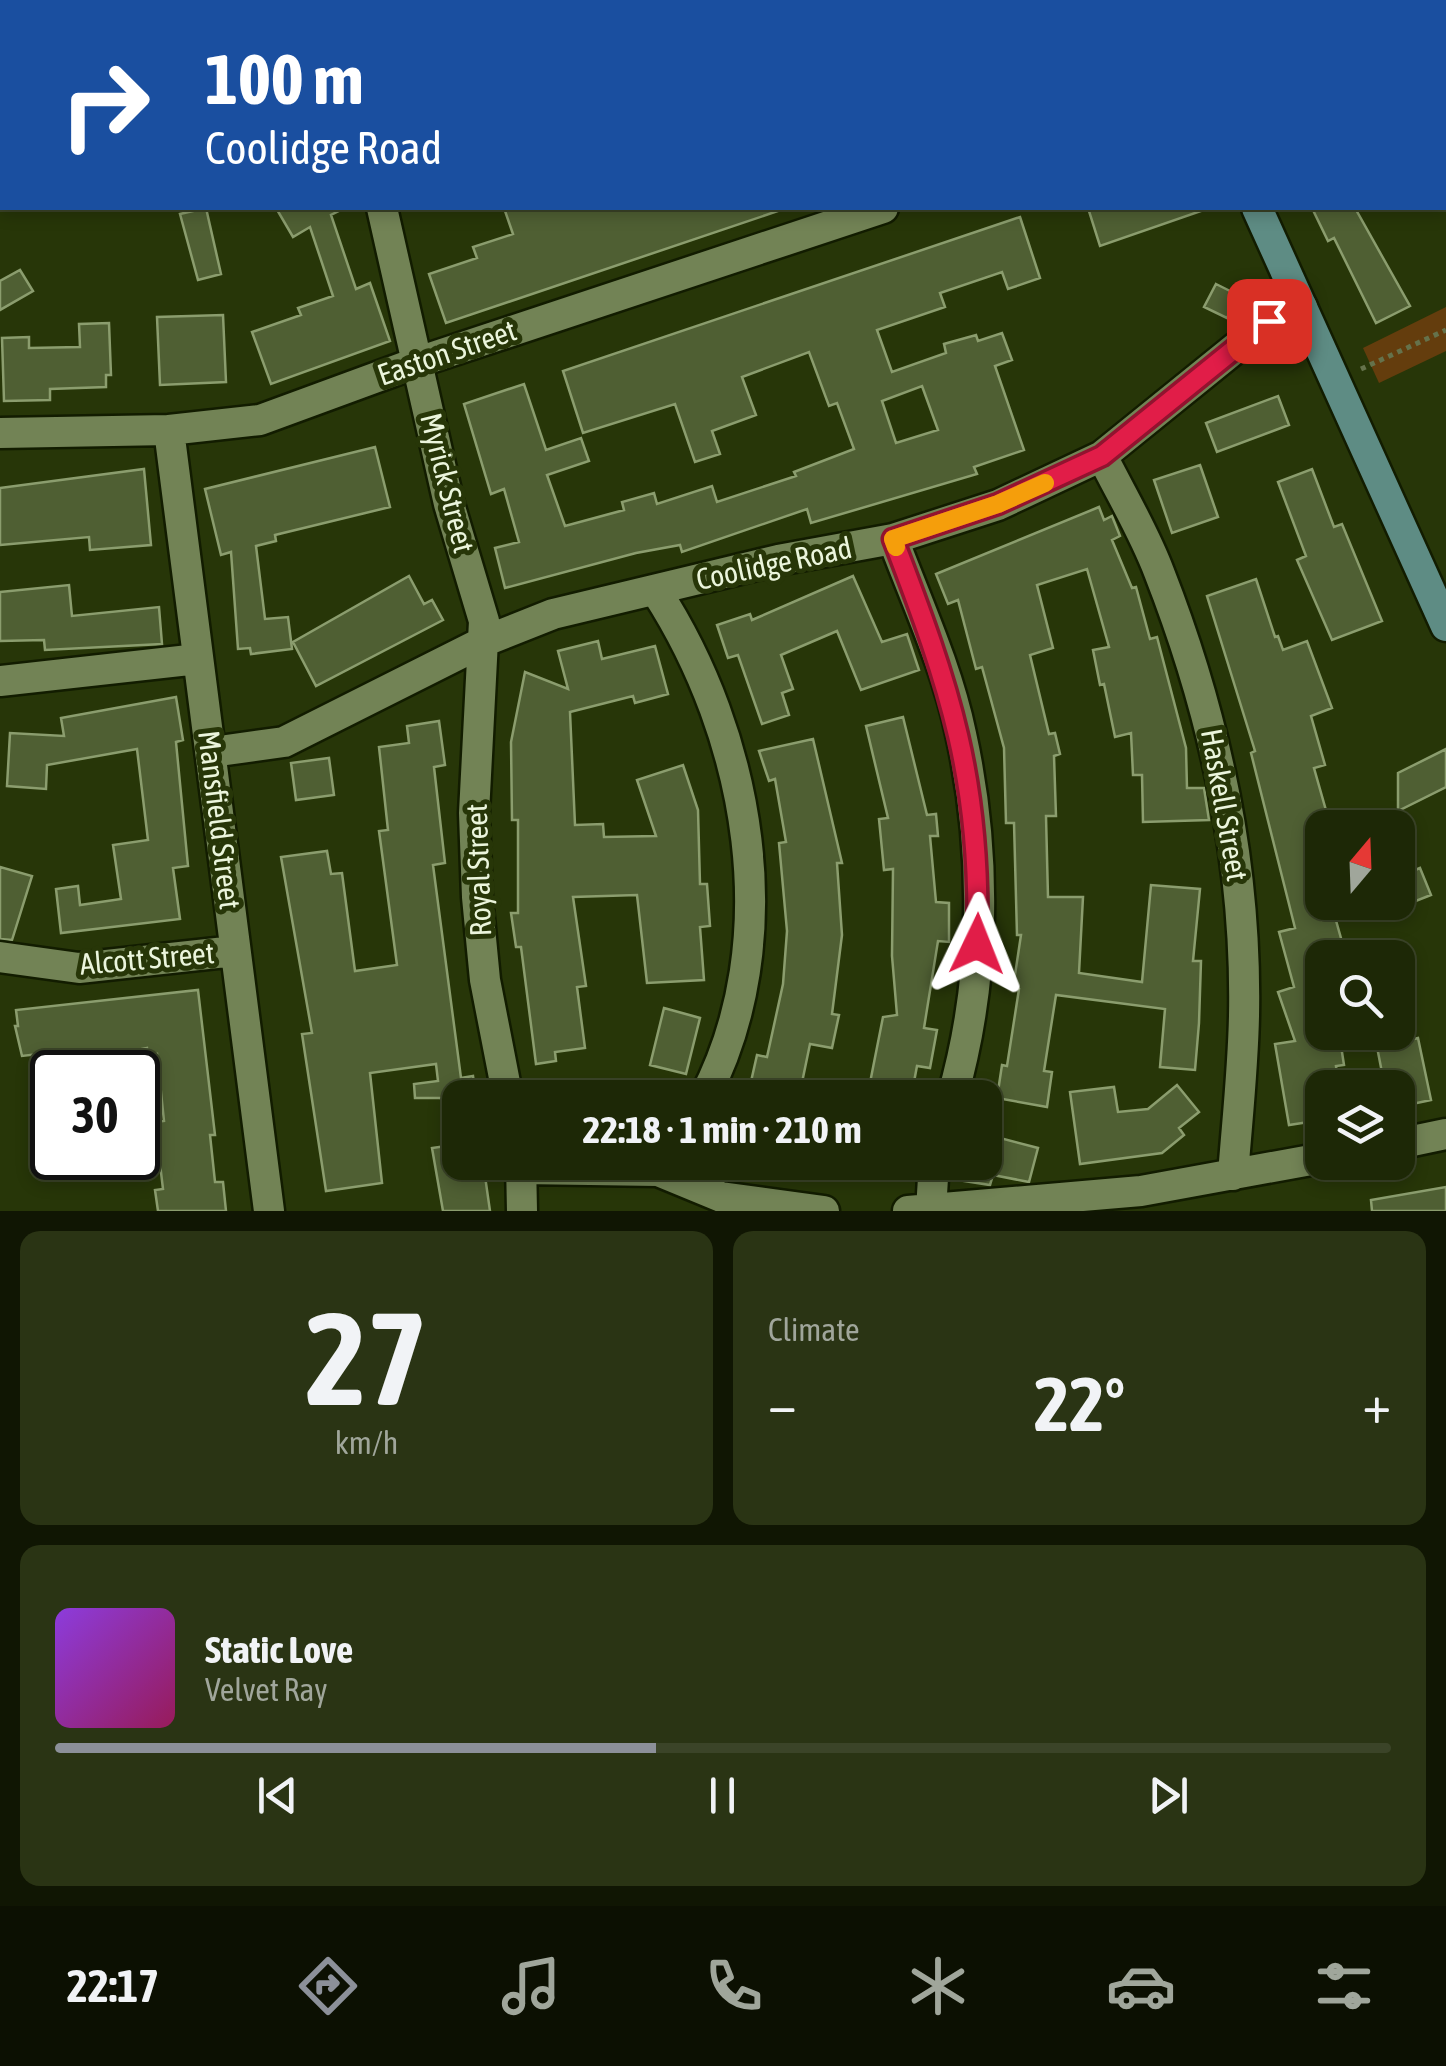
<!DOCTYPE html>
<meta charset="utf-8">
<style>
body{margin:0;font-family:"Asap Condensed",sans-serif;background:#2a3414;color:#f1f3f6;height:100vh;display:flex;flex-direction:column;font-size:38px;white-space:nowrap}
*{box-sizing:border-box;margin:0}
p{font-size:32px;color:#a0a69b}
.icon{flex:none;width:55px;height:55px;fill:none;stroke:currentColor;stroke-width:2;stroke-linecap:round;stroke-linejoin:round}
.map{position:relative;height:1211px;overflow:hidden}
.sheet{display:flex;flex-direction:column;gap:20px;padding:20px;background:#101603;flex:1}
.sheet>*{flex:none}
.top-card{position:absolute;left:0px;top:0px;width:1448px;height:210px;box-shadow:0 5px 15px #0003,0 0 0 2px #3b4428;background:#1a4fa0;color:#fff;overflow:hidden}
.needle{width:65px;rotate:19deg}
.controls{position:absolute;left:1305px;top:810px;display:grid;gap:20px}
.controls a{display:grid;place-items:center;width:110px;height:110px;border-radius:20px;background:#1d2806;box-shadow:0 5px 15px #0003,0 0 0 2px #3b4428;font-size:50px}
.speed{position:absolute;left:30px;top:1050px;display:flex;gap:20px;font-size:50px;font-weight:700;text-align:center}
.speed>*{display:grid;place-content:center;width:130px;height:130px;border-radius:50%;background:#1d2806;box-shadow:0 5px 15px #0003,0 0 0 2px #3b4428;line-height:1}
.speed .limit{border:5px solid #111;border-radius:15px;background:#fff;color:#111}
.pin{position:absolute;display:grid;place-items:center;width:85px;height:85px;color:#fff;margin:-42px;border-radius:20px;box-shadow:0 5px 15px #0006}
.me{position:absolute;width:110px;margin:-55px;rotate:2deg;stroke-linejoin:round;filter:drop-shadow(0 0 8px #0008)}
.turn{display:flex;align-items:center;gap:35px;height:210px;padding:0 40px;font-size:45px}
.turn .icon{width:130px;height:130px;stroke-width:2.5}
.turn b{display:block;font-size:70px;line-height:85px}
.big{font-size:75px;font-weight:700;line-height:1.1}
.sheet .tile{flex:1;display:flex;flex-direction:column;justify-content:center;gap:15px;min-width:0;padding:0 35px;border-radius:20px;background:#2a3414}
.sheet .dial{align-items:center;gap:0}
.dial b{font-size:130px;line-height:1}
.song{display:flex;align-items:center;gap:30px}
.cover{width:120px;height:120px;border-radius:15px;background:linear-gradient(135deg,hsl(270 70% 55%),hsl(330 70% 35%))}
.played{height:10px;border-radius:5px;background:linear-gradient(90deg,#8c9099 45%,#3b4428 45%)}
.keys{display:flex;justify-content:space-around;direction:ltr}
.heat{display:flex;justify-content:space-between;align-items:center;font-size:55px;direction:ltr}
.sheet .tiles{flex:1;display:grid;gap:20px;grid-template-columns:1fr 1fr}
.tile:last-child{grid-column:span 2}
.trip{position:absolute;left:442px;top:1080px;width:560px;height:100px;border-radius:20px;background:#1d2806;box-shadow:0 5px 15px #0003,0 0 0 2px #3b4428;font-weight:700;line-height:100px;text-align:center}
.menu{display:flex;height:160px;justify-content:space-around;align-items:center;background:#0c1002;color:#a0a69b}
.menu .icon{width:70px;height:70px}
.menu .on{color:#8c9099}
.menu b{font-size:45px;color:#f1f3f6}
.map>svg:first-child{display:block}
</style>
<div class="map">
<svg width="1446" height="1211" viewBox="0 0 1446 1211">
<rect width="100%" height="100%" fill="#273608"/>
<path fill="#643d0d" d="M1446,307V351L1379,383L1363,348Z"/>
<path fill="#4f5f33" stroke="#8b9d6e" stroke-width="2.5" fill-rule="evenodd" d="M206,208L221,274L198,280L180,214Z
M276,208H345L331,215L356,289L370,283L390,341L271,384L252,332L301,315L298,308L333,296L310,227L293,237Z
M504,208H777L778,211L446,323L429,274L477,258L473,247L513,234Z
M1088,208H1200L1201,211L1100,246Z
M1312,208H1355L1410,306L1376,323L1334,238L1328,241Z
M1020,217L1040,278L1008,289L1002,272L940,293L945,307L877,330L892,372L946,353L944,344L976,335L978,341L1002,333L1012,360L995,366L1024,450L974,467L977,474L811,523L807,509L682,552L680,545L636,553L505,588L495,548L519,542L504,489L491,494L464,404L524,384L546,450L581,438L589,461L547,475L565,526L624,510L622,502L654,493L657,504L712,486L717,502L796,476L794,472L854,449L837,403L829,406L809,352L742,377L756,415L712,431L720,454L695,462L675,404L583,433L563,371ZM922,386L938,430L896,443L882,401Z
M20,270L33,291L0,310V281Z
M1216,284L1238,295L1227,318L1204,307Z
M223,315L226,382L160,385L157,317Z
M109,323L111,375H106V387L50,389V400L4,401L2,338L29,337V348L80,347L79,324Z
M1278,396L1289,425L1217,452L1206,423Z
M375,447L390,507L275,535L276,541L256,546L265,619L288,617L292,649L251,654L250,648L238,649L231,552L221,555L205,489Z
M1200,465L1218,517L1172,533L1154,480Z
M144,469L151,545L90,550L89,537L0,545V488Z
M1312,469L1334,527L1342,524L1382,621L1332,640L1297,560L1306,556L1278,482Z
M1099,507L1104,520L1112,516L1120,536L1112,540L1132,588L1136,587L1150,639L1157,637L1186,748L1187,788H1204L1209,820L1143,822L1142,775H1133L1131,733L1115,737L1104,684L1100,685L1093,650L1109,647L1087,569L1037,585L1053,648L1030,655L1049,734L1055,733L1060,754L1054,756L1056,816H1046L1048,897H1083L1079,973L1142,982L1151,885L1200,889L1193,961H1201L1199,1023L1195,1070L1160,1067L1165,1009L1056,995L1044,1071L1052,1072L1047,1107L997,1098L1002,1065L1007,1066L1019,989L1013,988L1021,935H1017L1014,823H1006L1004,748L982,667L976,669L958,600L948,604L936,574Z
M409,576L424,604L432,600L443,620L316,686L293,642Z
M853,576L882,642L907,634L919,670L861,690L837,631L781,655L793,689L782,693L789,715L762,724L738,655L728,658L717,625L750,614L752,620Z
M1256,579L1275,637L1278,636L1283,650L1307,641L1332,708L1311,716L1325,765L1314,768L1331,828H1322V920L1335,917L1344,949L1322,955V1036L1339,1033L1344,1065L1336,1066L1339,1088H1322V1120L1289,1125L1275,1044L1295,1041L1278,992L1294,987L1279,932L1295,928L1251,753L1255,751L1207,596Z
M69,585L72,616L159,607L162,644L45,650L44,640L0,641V592Z
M598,641L602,659L655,646L668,694L635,703L633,696L570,712L575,825L603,824L604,837L656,836L637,780L683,765L698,810L700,884H707L710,926L700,927L704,980L647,983L637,895L573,897L586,986L577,987L585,1048L555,1052L556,1061L536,1064L521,947H516L511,913H518V820H512L511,742L525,672L568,689L558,651Z
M176,697L183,740L176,742L188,866L173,868L180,919L61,933L56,889L78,886L80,905L121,899L113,845L148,840L137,749L47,765L46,789L7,786L10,733L64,736L61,718Z
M903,717L927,815L936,814L938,836H930L936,902L949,903V942L938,941L924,1028L937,1030L930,1068L917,1066L911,1098H867L883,1017L897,1015L892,956L893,869L884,870L879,819L888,818L866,726Z
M439,721L445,765L434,767L445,863L433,865L461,1078L473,1076L476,1098H460V1142L446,1143L441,1098H415L414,1084L438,1081L436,1064L370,1073L382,1183L326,1191L302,1034L312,1033L281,857L327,851L331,874L342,873L355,971L397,965L379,831L388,830L379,747L409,743L407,726Z
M813,739L842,863H837L842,935L832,1014L839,1015L832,1048L810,1044L799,1097L750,1086L757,1055L767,1057L783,984L787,931L779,843L786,842L775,779L769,781L759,751Z
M1446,749V787L1398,811V773Z
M329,758L334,795L296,800L291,763Z
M0,867L32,876L12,940L0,939Z
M1420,868L1431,895L1398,908V877Z
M198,990L215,1135H210L215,1182H223L226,1211H158L155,1190L163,1189L155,1122L164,1121L157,1054L148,1055L147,1048L76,1062L74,1050L22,1056L15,1026H18L16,1010Z
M664,1008L700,1018L686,1074L650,1065Z
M1418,1038L1431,1100L1398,1107V1088H1385L1377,1047Z
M1177,1085L1199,1112L1179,1128L1184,1135L1162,1153L1080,1164L1070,1092L1114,1087L1118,1112L1148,1109Z
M985,1134L1038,1148L1029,1182L993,1175L990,1185L964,1181L969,1162H985Z
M460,1144V1162H483L490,1211H443L432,1148Z
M1446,1187V1211H1372L1371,1200Z"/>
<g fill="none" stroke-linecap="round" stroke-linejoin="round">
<defs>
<path id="minor" d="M269,0L271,2
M646,2L654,0
M382,208L449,504L484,621L474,813L477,897L485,980L508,1098
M169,430L269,1211
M0,433L169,430L260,420L418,362L883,208
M1102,456C1121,494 1144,532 1159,572C1215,715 1247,862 1244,1016C1243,1069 1237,1122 1233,1175
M893,539C917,603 947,667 961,734C987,853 986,980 952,1098
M656,591C750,736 787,940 704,1098
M0,681L198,659
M212,752L284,742L485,641L553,614L778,560L893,539L998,505L1102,456L1269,321L1302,307
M0,957L79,968L235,951
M1398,1144L1446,1134
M521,1162L522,1211
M522,1169L658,1171L721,1197L824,1211
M931,1210L934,1162
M908,1211L1141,1191L1322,1158"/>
<path id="secondary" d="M1163,0L1164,2
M1257,208L1446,626"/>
</defs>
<use href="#minor" stroke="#121c00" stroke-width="35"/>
<use href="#secondary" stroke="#121c00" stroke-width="35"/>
<path stroke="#65724b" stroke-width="5" stroke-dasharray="5 5" stroke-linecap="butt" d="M1361,369L1446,330"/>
<use href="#minor" stroke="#728355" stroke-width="30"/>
<use href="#secondary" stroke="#5e8c84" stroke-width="30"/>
</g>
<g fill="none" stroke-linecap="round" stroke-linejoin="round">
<defs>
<path id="route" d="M977,944C982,782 950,687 893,539L998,504L1102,456L1269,321"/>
</defs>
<use href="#route" stroke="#92132f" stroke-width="25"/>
<use href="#route" stroke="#e11d48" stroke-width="18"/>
<path stroke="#f59e0b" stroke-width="18" d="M896,547L893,539L998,504L1045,483"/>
</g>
<g text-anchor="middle" stroke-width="10" stroke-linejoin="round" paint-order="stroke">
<g font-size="30" fill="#ebf5dc" stroke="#273608">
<text transform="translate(447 353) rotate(-19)" y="10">Easton Street</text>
<text transform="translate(447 483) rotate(76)" y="10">Myrick Street</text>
<text transform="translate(774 564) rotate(-12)" y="10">Coolidge Road</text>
<text transform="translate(1224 805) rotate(80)" y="10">Haskell Street</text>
<text transform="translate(219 820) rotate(83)" y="10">Mansfield Street</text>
<text transform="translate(479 870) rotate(-92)" y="10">Royal Street</text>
<text transform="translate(147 959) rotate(-5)" y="10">Alcott Street</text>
</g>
</g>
</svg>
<div class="controls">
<a><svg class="needle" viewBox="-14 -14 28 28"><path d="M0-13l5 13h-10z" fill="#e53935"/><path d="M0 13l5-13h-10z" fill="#a0a69b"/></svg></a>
<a><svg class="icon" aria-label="search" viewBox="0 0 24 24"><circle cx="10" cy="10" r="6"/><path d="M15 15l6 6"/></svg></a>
<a><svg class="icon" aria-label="layers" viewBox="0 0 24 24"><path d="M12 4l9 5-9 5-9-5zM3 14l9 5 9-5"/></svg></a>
</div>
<div class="speed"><div class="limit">30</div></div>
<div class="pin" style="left:1269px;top:321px;background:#d93025"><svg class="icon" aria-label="arrive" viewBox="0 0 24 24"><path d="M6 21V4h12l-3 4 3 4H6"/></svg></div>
<svg class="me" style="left:977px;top:944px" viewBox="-20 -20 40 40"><path d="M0-17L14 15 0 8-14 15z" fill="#e11d48" stroke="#fff" stroke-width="4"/></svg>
<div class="trip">22:18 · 1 min · 210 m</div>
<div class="top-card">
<div class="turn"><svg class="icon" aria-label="right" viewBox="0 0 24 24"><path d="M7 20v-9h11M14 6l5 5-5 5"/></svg><div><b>100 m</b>Coolidge Road</div></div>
</div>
</div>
<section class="sheet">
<div class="tiles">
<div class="tile dial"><b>27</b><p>km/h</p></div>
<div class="tile"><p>Climate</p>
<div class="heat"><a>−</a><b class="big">22°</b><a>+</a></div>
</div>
<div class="tile">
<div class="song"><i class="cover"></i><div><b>Static Love</b><p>Velvet Ray</p></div></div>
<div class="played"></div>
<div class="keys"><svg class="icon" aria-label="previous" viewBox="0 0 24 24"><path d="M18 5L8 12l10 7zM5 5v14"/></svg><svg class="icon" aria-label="pause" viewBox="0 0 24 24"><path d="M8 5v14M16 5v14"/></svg><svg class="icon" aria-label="next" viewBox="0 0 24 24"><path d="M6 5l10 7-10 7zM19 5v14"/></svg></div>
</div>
</div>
</section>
<nav class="menu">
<b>22:17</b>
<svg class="icon on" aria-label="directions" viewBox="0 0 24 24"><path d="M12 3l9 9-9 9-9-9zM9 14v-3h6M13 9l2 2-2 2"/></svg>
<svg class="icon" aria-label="music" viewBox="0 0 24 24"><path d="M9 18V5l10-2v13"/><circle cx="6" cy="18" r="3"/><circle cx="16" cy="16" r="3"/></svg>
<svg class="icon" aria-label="phone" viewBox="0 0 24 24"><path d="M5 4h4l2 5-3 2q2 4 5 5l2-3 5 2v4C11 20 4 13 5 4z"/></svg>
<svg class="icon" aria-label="climate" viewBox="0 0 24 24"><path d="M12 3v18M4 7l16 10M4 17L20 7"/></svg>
<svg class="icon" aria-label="car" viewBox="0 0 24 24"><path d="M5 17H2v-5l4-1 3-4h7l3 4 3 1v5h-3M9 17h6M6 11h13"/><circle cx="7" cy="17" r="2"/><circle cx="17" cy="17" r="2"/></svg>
<svg class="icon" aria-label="filters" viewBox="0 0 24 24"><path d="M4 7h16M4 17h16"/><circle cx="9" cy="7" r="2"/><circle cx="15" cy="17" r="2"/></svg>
</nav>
